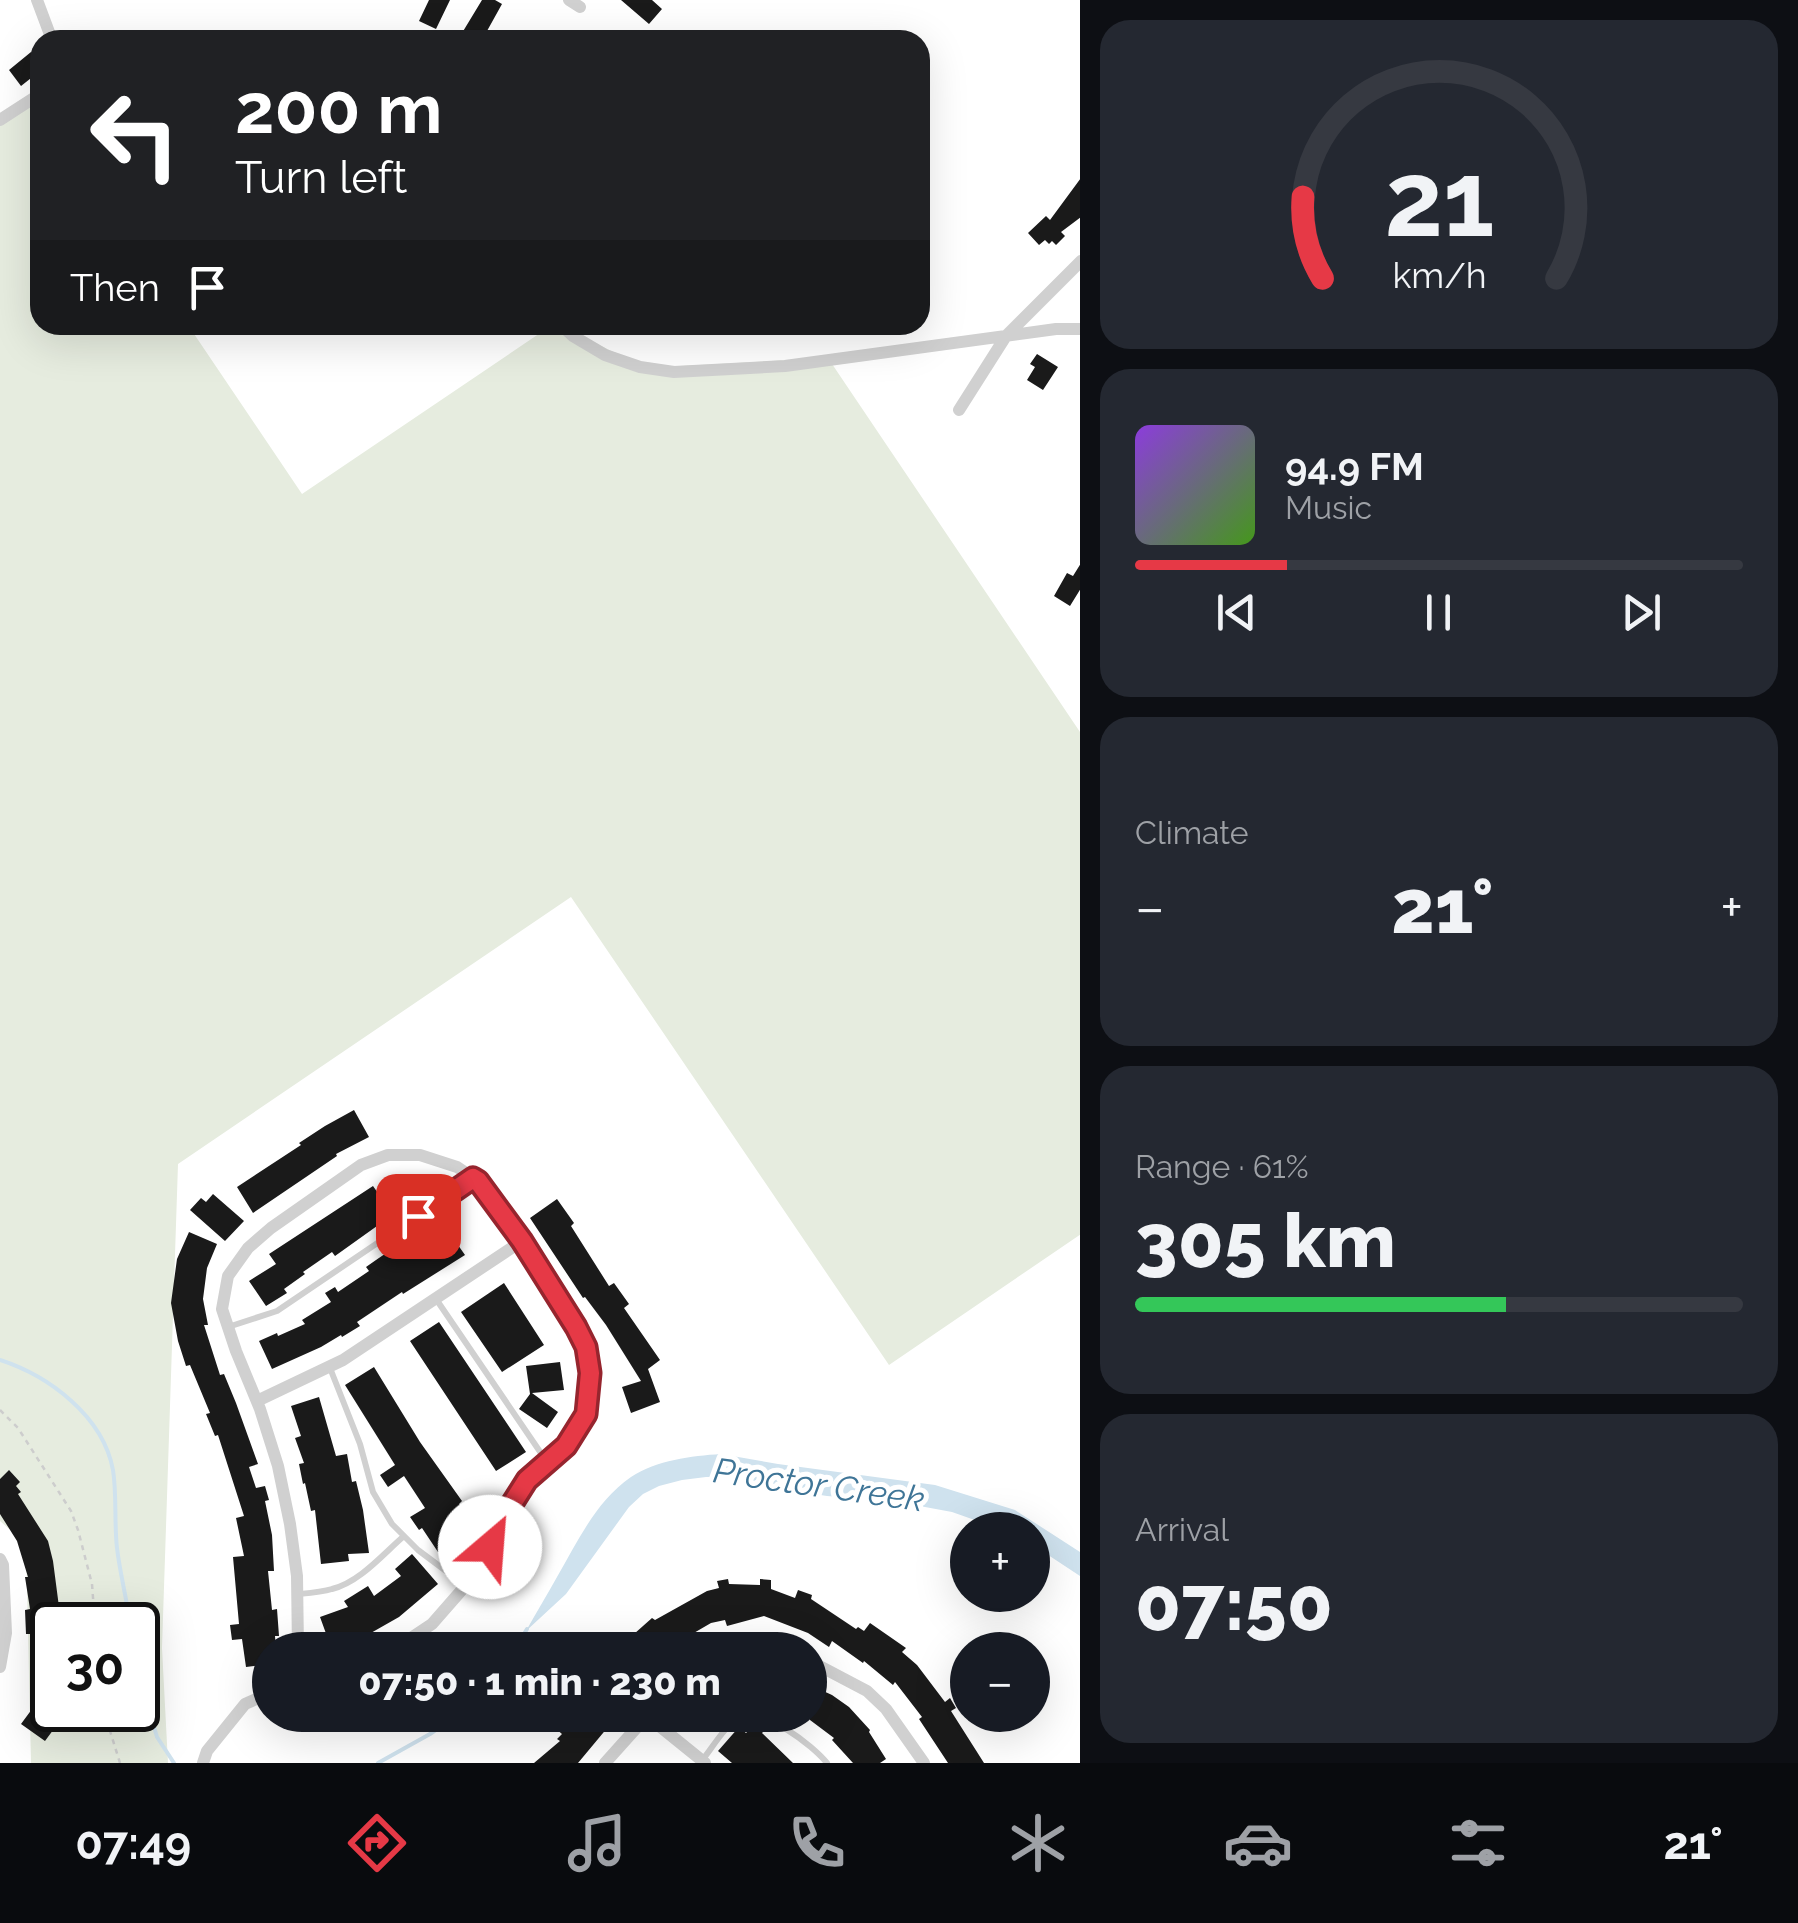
<!DOCTYPE html>
<meta charset="utf-8">
<style>
body{margin:0;font-family:Raleway,sans-serif;background:#242831;color:#f1f3f6;height:100vh;display:flex;flex-direction:column;font-size:38px;white-space:nowrap}
*{box-sizing:border-box;margin:0}
p{font-size:32px;color:#9ea1a6}
.icon{flex:none;width:55px;height:55px;fill:none;stroke:currentColor;stroke-width:2;stroke-linecap:round;stroke-linejoin:round}
.map{position:relative;flex:1;overflow:hidden}
.side{display:flex;flex-direction:column;gap:20px;padding:20px;background:#0d0f14;width:718px}
.side>*{flex:none}
.banner{position:absolute;left:30px;top:30px;width:900px;height:305px;border-radius:30px;box-shadow:0 10px 40px #0002;background:#202124;color:#fff;overflow:hidden}
.tools{position:absolute;left:950px;top:1512px;display:grid;gap:20px}
.tools a{display:grid;place-items:center;width:100px;height:100px;border-radius:50%;background:#171b24;box-shadow:0 10px 40px #0002;font-size:50px}
.speed{position:absolute;left:30px;top:1602px;display:flex;gap:20px;font-size:50px;font-weight:700;text-align:center}
.speed>*{display:grid;place-content:center;width:130px;height:130px;border-radius:50%;background:#171b24;box-shadow:0 10px 40px #0002;line-height:1}
.speed .limit{border:5px solid #111;border-radius:15px;background:#fff;color:#111}
.pin{position:absolute;display:grid;place-items:center;width:85px;height:85px;color:#fff;margin:-42px;border-radius:20px;box-shadow:0 5px 15px #0006}
.me{position:absolute;width:110px;margin:-55px;rotate:27deg;stroke-linejoin:round;filter:drop-shadow(0 0 8px #0008)}
.turn{display:flex;align-items:center;gap:35px;height:210px;padding:0 40px;font-size:45px}
.turn .icon{width:130px;height:130px;stroke-width:2.5}
.turn b{display:block;font-size:70px;line-height:85px}
.then{display:flex;align-items:center;height:95px;padding:0 40px;background:#0003;gap:20px;font-size:38px}
.big{font-size:75px;font-weight:800;line-height:1.1}
.side .card{flex:1;display:flex;flex-direction:column;justify-content:center;gap:15px;min-width:0;padding:0 35px;border-radius:30px;background:#242831}
.side .dial{align-items:center;gap:0}
.dial svg{height:260px;overflow:visible;fill:none;stroke:#363941;stroke-width:7;stroke-linecap:round;text-anchor:middle}
.dial text{fill:#f1f3f6;stroke:none}
.song{display:flex;align-items:center;gap:30px}
.cover{width:120px;height:120px;border-radius:15px;background:linear-gradient(135deg,hsl(270 70% 55%),hsl(100 70% 35%))}
.played{height:10px;border-radius:5px;background:linear-gradient(90deg,#e63946 25%,#363941 25%)}
.keys{display:flex;justify-content:space-around;direction:ltr}
.heat{display:flex;justify-content:space-between;align-items:center;font-size:55px;direction:ltr}
.charge{height:15px;border-radius:8px;background:linear-gradient(90deg,#34c759 61%,#363941 0)}
.trip{position:absolute;left:252px;top:1632px;width:575px;height:100px;border-radius:50px;background:#171b24;box-shadow:0 10px 40px #0002;font-weight:800;line-height:100px;text-align:center}
.tabs{display:flex;height:160px;justify-content:space-around;align-items:center;background:#090b0e;color:#9ea1a6}
.tabs .icon{width:70px;height:70px}
.tabs .on{color:#e63946}
.tabs b{font-size:45px;color:#f1f3f6}
main{display:flex;flex:1;min-height:0}
.map>svg:first-child{display:block}
</style>
<main>
<div class="map">
<svg width="1081" height="1763" viewBox="0 0 1081 1763">
<rect width="100%" height="100%" fill="#fff"/>
<path fill="#e6ecdf" fill-rule="evenodd" d="M40,90V325H188L302,494L552,325H561L644,368L828,358L1080,732L1081,1234L889,1365L571,897L178,1164L162,1648L168,1763H31L26,1544L0,1521V116ZM52,1625H138V1710H52Z"/>
<path fill="#cfe2ee" d="M721,1454L778,1464L935,1485L1015,1510L1080,1552V1576L1033,1545L1032,1530H1003L952,1512L898,1502L827,1496L763,1486L723,1477H706L682,1480L659,1486L643,1494L629,1507L566,1594L526,1631C536,1613 547,1595 557,1577C578,1541 596,1501 631,1477C657,1460 691,1456 721,1454Z"/>
<g fill="none" stroke-linecap="round" stroke-linejoin="round">
<path stroke="#cfe2ee" stroke-width="4" d="M0,1360C49,1376 103,1416 113,1470C117,1495 114,1522 117,1548C120,1574 127,1599 130,1625
M514,1650L527,1629
M138,1673L157,1737L174,1763
M378,1763L430,1734L457,1715"/>
</g>
<path fill="#1a1a1a" d="M429,0H450L436,29L419,21Z
M482,0H495L502,4L482,40H474L462,33Z
M621,0H652L662,9L649,24Z
M31,52L40,63V71L21,86L9,70Z
M1081,178V217L1061,232L1065,236L1056,245L1052,241L1049,244L1045,240L1039,245L1028,233L1046,216L1050,220Z
M1037,354L1058,367L1043,390L1027,380L1035,367L1030,364Z
M1081,563V588L1070,606L1054,596L1067,573L1073,576Z
M354,1110L369,1137L336,1154L337,1156L253,1213L237,1187L301,1145L299,1143L325,1126Z
M373,1186L394,1216L378,1228L377,1226L335,1256L332,1252L303,1272L305,1274L284,1289L287,1293L266,1306L249,1281L276,1264L269,1254Z
M213,1194L244,1221L225,1241L190,1210L201,1198L206,1202Z
M557,1199L574,1223L571,1226L609,1286L614,1283L629,1304L624,1308L660,1360L648,1369L660,1402L631,1413L622,1387L641,1381L606,1325L585,1297L583,1298L530,1218Z
M439,1218L465,1255L403,1294L402,1292L357,1322L360,1326L342,1337L341,1335L321,1347L272,1369L259,1341L277,1333L278,1336L305,1324L302,1320L331,1302L325,1293L335,1287L338,1292L369,1271L366,1267L376,1260L398,1245L401,1251L434,1230L430,1224Z
M189,1232L217,1244L207,1268L203,1299L208,1325H204L220,1375L224,1374L236,1403L258,1464L249,1467L256,1488L265,1486L269,1500L265,1501L272,1535L274,1571H268L272,1610L277,1609L279,1636H275L276,1650H270V1664L246,1667L242,1639L232,1640L230,1625L239,1624L233,1557L244,1556L236,1518L244,1516L218,1435L215,1436L206,1414L210,1413L190,1365L186,1366L178,1341L171,1303L177,1259Z
M504,1283L544,1345L502,1372L461,1312Z
M439,1322L526,1452L496,1471L410,1341Z
M560,1362L564,1390L532,1393L558,1412L547,1428L519,1409L530,1394L526,1366Z
M374,1367L420,1442L462,1501L459,1504L474,1529L438,1552L422,1528L419,1530L410,1517L425,1508L404,1476L388,1487L380,1475L395,1465L345,1385Z
M319,1397L336,1456L347,1454L352,1482L356,1481L363,1510L369,1553L348,1554L349,1561L321,1564L315,1510L311,1511L305,1483L303,1484L299,1464L304,1463L295,1438L301,1436L291,1406Z
M9,1470L20,1482L16,1486L21,1492L18,1494L48,1541L53,1561L59,1607H64L65,1625H52V1700L39,1698L42,1666H35L34,1634H26L25,1610L30,1609L25,1577H28L17,1541L0,1514V1479Z
M412,1554L438,1584L399,1617L355,1642L332,1650L320,1617L348,1607L344,1601L368,1586L374,1596L401,1576L395,1569Z
M728,1579L729,1584L760,1585V1579L771,1580V1589L795,1598L798,1590L812,1595L811,1599L856,1629L858,1627L864,1631L870,1623L906,1648L902,1652L917,1665L945,1702L950,1698L956,1708L951,1711L984,1763H948L919,1719L922,1717L895,1682L893,1685L864,1661L863,1663L832,1641L829,1647L808,1633L764,1616L727,1626L725,1620L711,1623L680,1641L670,1650H649L634,1634L652,1618L655,1620L707,1591L719,1588L717,1581Z
M810,1685L832,1695L849,1707L870,1730L869,1732L886,1759L880,1763H853L832,1740L834,1738L810,1720Z
M35,1705L59,1722L45,1741L21,1724Z
M567,1715H618L578,1763H534L560,1741L557,1739L562,1734L555,1728Z
M684,1715H719L705,1732Z
M755,1724L765,1730L762,1733L793,1763H732L718,1751L739,1727L746,1733Z"/>
<g fill="none" stroke-linecap="round" stroke-linejoin="round">
<path stroke="#cdcdcd" stroke-width="2.5" stroke-dasharray="5 5" stroke-linecap="butt" d="M0,1410L18,1428L71,1511L78,1530L92,1584L95,1625
M107,1710L110,1731L120,1763"/>
<path stroke="#d0d0d0" stroke-width="6" d="M436,1299L547,1462
M228,1327L277,1311L472,1179
M330,1368L360,1444L373,1492L392,1524L418,1550L466,1586
M299,1594C310,1593 322,1592 332,1589C360,1582 383,1554 404,1536
M703,1759C713,1747 725,1725 740,1718C764,1707 812,1745 827,1763"/>
<path stroke="#d0d0d0" stroke-width="12" d="M37,0L52,40
M569,0L580,7
M0,120L40,94
M561,325L573,336L605,355L640,367L674,372L785,366L1056,329H1081
M959,410L1006,336L1081,261
M257,1401L343,1360L522,1241
M0,1559L3,1565L6,1633L0,1667
M298,1650L297,1576L290,1524L278,1466L260,1409L236,1351L222,1309L228,1276L248,1248L271,1228L361,1165L388,1155H420L457,1167L478,1181L522,1241L576,1327L586,1347L591,1373L586,1413L566,1446L527,1480L499,1526L481,1568L432,1624L393,1650
M711,1650C740,1640 761,1637 789,1650
M810,1661L867,1691L886,1709L924,1763
M647,1716L705,1763
M203,1763L207,1751L245,1704L270,1693
M605,1763L648,1715"/>
</g>
<g fill="none" stroke-linecap="round" stroke-linejoin="round">
<defs>
<path id="route" d="M418,1216L473,1178L478,1181L522,1241L576,1327L586,1347L590,1373L586,1414L566,1446L527,1480L498,1526L490,1547"/>
</defs>
<use href="#route" stroke="#96252e" stroke-width="25"/>
<use href="#route" stroke="#e63946" stroke-width="18"/>
</g>
<g text-anchor="middle" stroke-width="10" stroke-linejoin="round" paint-order="stroke">
<g font-size="35" font-style="italic" fill="#3f7597" stroke="#fff">
<text transform="translate(819 1485) rotate(8)" y="12">Proctor Creek</text>
</g>
</g>
</svg>
<div class="tools">
<a>+</a>
<a>−</a>
</div>
<div class="speed"><div class="limit">30</div></div>
<div class="pin" style="left:418px;top:1216px;background:#d93025"><svg class="icon" aria-label="arrive" viewBox="0 0 24 24"><path d="M6 21V4h12l-3 4 3 4H6"/></svg></div>
<svg class="me" style="left:490px;top:1547px" viewBox="-20 -20 40 40"><circle r="19" fill="#fff"/><path d="M0-13L10 11 0 6-10 11z" fill="#e63946"/></svg>
<div class="trip">07:50 · 1 min · 230 m</div>
<div class="banner">
<div class="turn"><svg class="icon" aria-label="left" viewBox="0 0 24 24"><path d="M17 20v-9H6M10 6l-5 5 5 5"/></svg><div><b>200 m</b>Turn left</div></div>
<div class="then">Then<svg class="icon" aria-label="arrive" viewBox="0 0 24 24"><path d="M6 21V4h12l-3 4 3 4H6"/></svg></div>
</div>
</div>
<section class="side">
<div class="card dial"><svg viewBox="0 0 100 80">
<path d="M14 69A42 42 0 1 1 86 69"/>
<path d="M14 69A42 42 0 0 1 8 44" stroke="#e63946"/>
<text x="50" y="56" font-size="32" font-weight="700">21</text>
<text x="50" y="72" font-size="11">km/h</text>
</svg></div>
<div class="card">
<div class="song"><i class="cover"></i><div><b>94.9 FM</b><p>Music</p></div></div>
<div class="played"></div>
<div class="keys"><svg class="icon" aria-label="previous" viewBox="0 0 24 24"><path d="M18 5L8 12l10 7zM5 5v14"/></svg><svg class="icon" aria-label="pause" viewBox="0 0 24 24"><path d="M8 5v14M16 5v14"/></svg><svg class="icon" aria-label="next" viewBox="0 0 24 24"><path d="M6 5l10 7-10 7zM19 5v14"/></svg></div>
</div>
<div class="card"><p>Climate</p>
<div class="heat"><a>−</a><b class="big">21°</b><a>+</a></div>
</div>
<div class="card"><p>Range · 61%</p><b class="big">305 km</b><div class="charge"></div></div>
<div class="card"><p>Arrival</p><b class="big">07:50</b></div>
</section>
</main>
<nav class="tabs">
<b>07:49</b>
<svg class="icon on" aria-label="directions" viewBox="0 0 24 24"><path d="M12 3l9 9-9 9-9-9zM9 14v-3h6M13 9l2 2-2 2"/></svg>
<svg class="icon" aria-label="music" viewBox="0 0 24 24"><path d="M9 18V5l10-2v13"/><circle cx="6" cy="18" r="3"/><circle cx="16" cy="16" r="3"/></svg>
<svg class="icon" aria-label="phone" viewBox="0 0 24 24"><path d="M5 4h4l2 5-3 2q2 4 5 5l2-3 5 2v4C11 20 4 13 5 4z"/></svg>
<svg class="icon" aria-label="climate" viewBox="0 0 24 24"><path d="M12 3v18M4 7l16 10M4 17L20 7"/></svg>
<svg class="icon" aria-label="car" viewBox="0 0 24 24"><path d="M5 17H2v-5l4-1 3-4h7l3 4 3 1v5h-3M9 17h6M6 11h13"/><circle cx="7" cy="17" r="2"/><circle cx="17" cy="17" r="2"/></svg>
<svg class="icon" aria-label="filters" viewBox="0 0 24 24"><path d="M4 7h16M4 17h16"/><circle cx="9" cy="7" r="2"/><circle cx="15" cy="17" r="2"/></svg>
<b>21°</b>
</nav>
